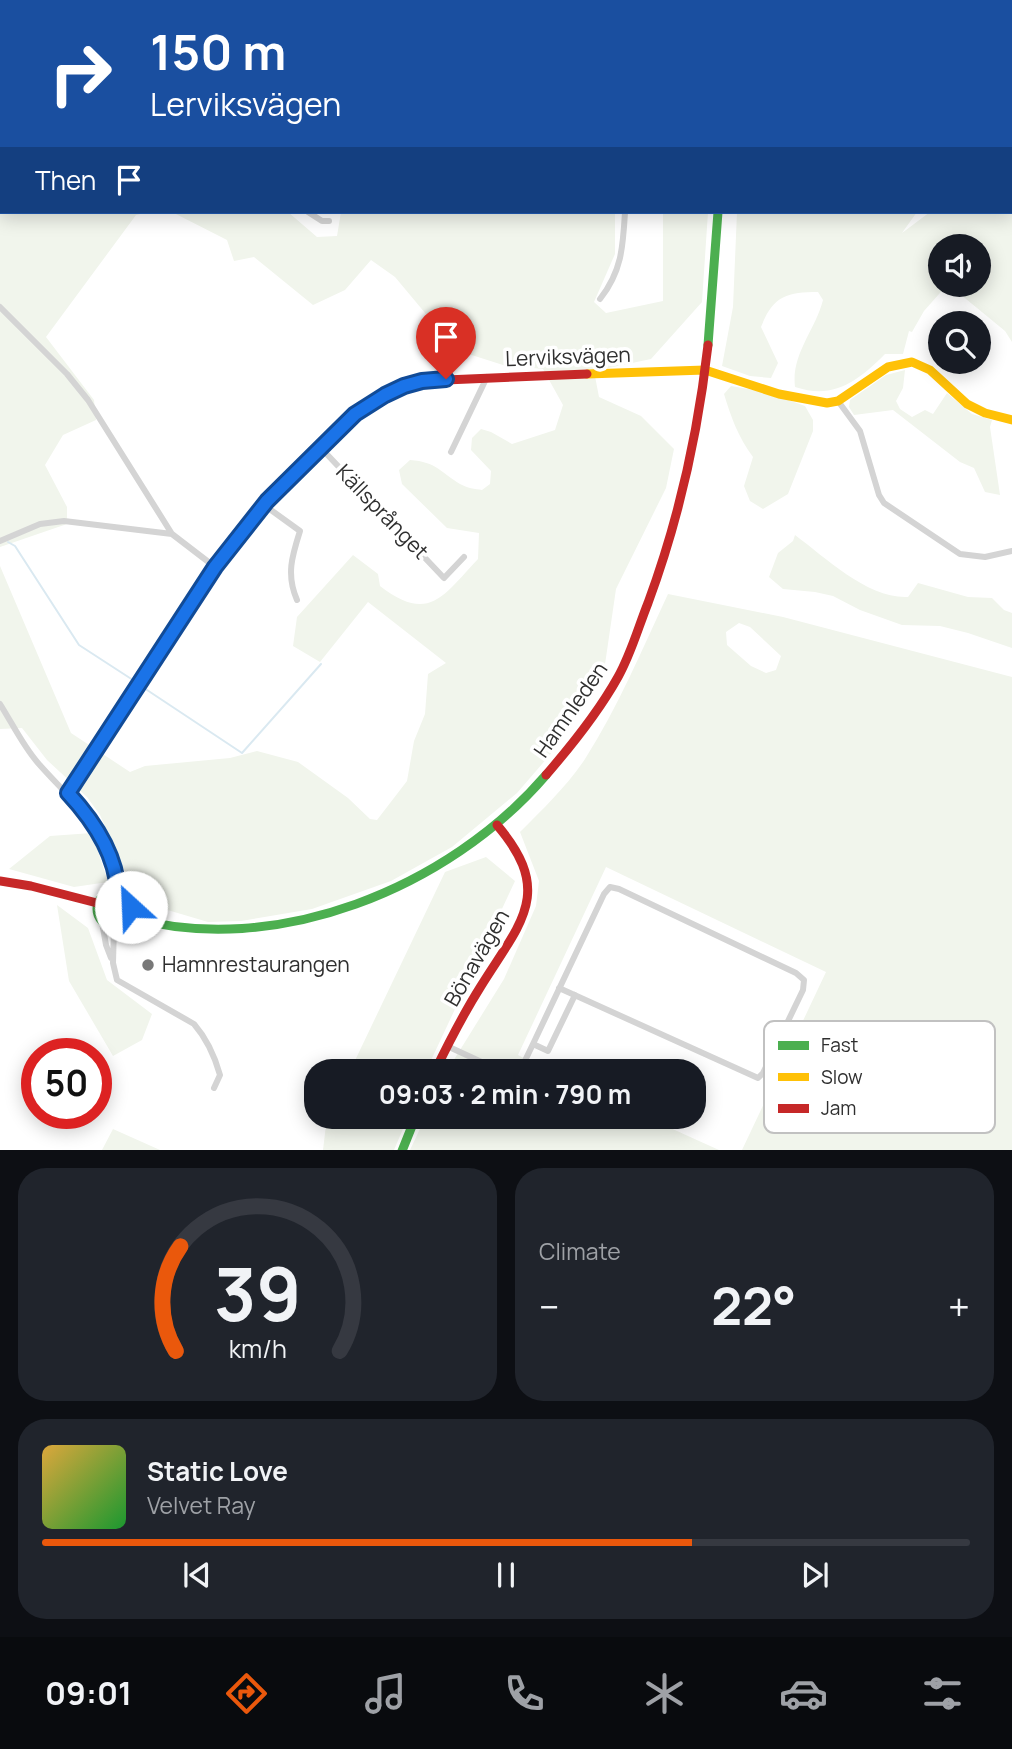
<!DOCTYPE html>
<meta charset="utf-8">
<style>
body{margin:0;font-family:Manrope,sans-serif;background:#20242c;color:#f1f3f6;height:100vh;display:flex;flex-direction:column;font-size:26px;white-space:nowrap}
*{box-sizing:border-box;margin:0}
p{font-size:23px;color:#9ea1a6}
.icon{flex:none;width:38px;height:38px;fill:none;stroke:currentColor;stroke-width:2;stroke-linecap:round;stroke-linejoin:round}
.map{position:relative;height:1150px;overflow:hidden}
.drawer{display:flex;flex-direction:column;gap:18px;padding:18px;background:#0d0f14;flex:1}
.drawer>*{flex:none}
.banner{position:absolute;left:0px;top:0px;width:1013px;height:214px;box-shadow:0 4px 18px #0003;background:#1a4fa0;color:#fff;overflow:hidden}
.tools{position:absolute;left:928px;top:234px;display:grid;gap:14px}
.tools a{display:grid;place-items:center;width:63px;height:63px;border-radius:50%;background:#171b24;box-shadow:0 4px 18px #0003;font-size:35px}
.speed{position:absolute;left:21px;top:1038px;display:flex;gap:14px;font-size:35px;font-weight:700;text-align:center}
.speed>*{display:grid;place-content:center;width:91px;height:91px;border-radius:50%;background:#171b24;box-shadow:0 4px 18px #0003;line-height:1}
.speed .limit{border:10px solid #d22;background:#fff;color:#111}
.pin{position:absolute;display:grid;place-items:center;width:60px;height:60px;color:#fff;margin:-72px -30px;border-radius:50% 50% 50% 0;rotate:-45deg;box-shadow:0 0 7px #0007}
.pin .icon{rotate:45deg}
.me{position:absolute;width:77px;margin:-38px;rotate:335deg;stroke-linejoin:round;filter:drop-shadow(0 0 5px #0008)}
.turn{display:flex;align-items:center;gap:24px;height:147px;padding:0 35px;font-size:32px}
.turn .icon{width:91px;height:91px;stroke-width:2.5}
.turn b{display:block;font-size:49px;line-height:60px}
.then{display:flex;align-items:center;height:66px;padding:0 35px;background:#0003;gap:14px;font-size:26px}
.big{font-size:52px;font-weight:700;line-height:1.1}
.drawer .widget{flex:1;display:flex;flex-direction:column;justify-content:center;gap:10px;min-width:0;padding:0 24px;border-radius:28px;background:#20242c}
.drawer .dial{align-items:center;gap:0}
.dial svg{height:182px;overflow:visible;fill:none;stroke:#363941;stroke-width:7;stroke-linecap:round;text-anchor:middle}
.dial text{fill:#f1f3f6;stroke:none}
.song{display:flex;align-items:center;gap:21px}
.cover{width:84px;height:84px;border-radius:10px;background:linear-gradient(135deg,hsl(40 70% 55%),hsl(130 70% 35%))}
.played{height:7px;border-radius:4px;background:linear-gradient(90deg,#ea580c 70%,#363941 70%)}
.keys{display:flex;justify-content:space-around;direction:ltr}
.heat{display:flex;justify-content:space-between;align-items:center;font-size:38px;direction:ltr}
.drawer .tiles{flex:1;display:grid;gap:18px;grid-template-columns:1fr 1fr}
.widget:last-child{grid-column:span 2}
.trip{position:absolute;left:304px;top:1059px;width:402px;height:70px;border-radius:28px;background:#171b24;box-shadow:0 4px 18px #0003;font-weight:700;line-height:70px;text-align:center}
.tabs{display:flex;height:112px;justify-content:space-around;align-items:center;background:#090b0e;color:#9ea1a6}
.tabs .icon{width:49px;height:49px}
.tabs .on{color:#ea580c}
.tabs b{font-size:32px;color:#f1f3f6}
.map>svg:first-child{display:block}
</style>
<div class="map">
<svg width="1012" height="1151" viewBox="0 0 1012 1151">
<rect width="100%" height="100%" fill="#fff"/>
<path fill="#f1f5ec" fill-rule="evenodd" d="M0,0H108L2,2V212H149L136,215L46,337L94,400L96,420L63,435L45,465L67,507V524L0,547Z
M141,0H714V2Z
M792,0H1012V342L1005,331L949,285H978V247H940V285H947L924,311L912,332L909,331L903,354H885C858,381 834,400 795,387C791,354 815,331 823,300L818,292C787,292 773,296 761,327L778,363L771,378L750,376L722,366L733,307L737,212H917L902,233L930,212H1012V2Z
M172,212H288L317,237L337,236L341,212H615V254L594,302L606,313L663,301V212H708L702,302L651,359L594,371L599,397L641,416L674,449L666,488L616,589L603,678L555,749L517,793L452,847L391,881L312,909L241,921L208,922L154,906L133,890L100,815L87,797L47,760L22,728L0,729V566L71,733L130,772L145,766L230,758L257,751L298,762L348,798L370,819L377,820L407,781L414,741L425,714L428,674L446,663L368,602L320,662L293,646L297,617L353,555L378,574L380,586C429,624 443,596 478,559L479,533L447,528L402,484L399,470L410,460C437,462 440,472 460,484C467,488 475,489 482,490L490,484L491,471L471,450L472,438L481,429L491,432L512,444L555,430L563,405L543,369L503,365L456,350L395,277L371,260L345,290L313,305L254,257L234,261L227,240Z
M905,370L903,388L896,401L900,409L912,417L925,410L933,414L947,393L972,414L992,420L990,427L1000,495L985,492L974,468L960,462L893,410L854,415L849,407L850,400L886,375Z
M731,386L766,392L805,406L813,420V431L788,494L763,509L750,501L744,486L753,457C738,437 731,417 724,394Z
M795,535C826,558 868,599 908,597L918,583L968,597L992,598L1004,610L1012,613V648L968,633L940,626L902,625L860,610L833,596L815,592L783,589L769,577L778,553L793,541Z
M668,594L783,617L1012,677V1150H742L826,972L606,867L518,1055L548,1071H447L504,979L536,906L539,881L520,832C543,809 567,786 585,759C618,707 642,650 668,594ZM739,623L750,627L781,656L776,670L766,673L751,666L727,645L726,632Z
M92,833L108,882L74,887L9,869L50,836Z
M486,857L515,881L426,1071H350L445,872Z
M57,905L88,928L107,980L152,1014L142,1040L113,1056L69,981Z
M426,1116L646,1117L719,1150H410Z
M327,1117V1116L408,1117L394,1150H323Z
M113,1129L160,1150H102Z"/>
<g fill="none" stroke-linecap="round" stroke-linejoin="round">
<path stroke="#dae9f1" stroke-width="2" d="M8,542L15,546L79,645L136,682
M141,686L242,753L321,664"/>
<path stroke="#d4d4d4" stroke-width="6" d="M224,0L227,2
M291,0L292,2
M280,2L282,0
M327,2H335
M341,2L346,0
M308,212L322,221H329
M600,299C622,271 623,246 625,212
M0,307L67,374L88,400L172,534L215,567
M838,401L860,431L879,495L884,503L960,554L985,557L1012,551
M320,447L444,578L464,557
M451,452L487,377
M264,505L300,531C292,556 286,575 297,600
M0,541L40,524L64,521L172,534
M0,704C12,723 23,746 38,763C73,803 115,834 118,892
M102,922L106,945L111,958
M114,926L113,963L117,980L194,1024C207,1039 215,1057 220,1075L214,1088
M533,1044L548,1051L575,995
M447,1046L501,1071
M520,1071L533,1044L604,894L610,887L619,889L796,973L804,980L803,990L763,1073L758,1078L559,988"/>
<path stroke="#4caf50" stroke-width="9" d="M708,345L718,212
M97 909a17 17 0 1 1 34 0a17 17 0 1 1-34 0Z
M129,917C275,959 449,888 546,775
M402,1151L416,1116"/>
<path stroke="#ffc107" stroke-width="9" d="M728,0V2
M587,374L705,370L779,394L827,403L838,401L888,367L912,362L930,370L967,404L985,413L1012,420
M68,793L215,567L267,501L321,447"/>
<path stroke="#c62828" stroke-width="9" d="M321,447L355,414L385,395L422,381L587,374
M546,775C572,745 598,713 618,677C631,654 638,628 648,603C679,519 698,434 708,345
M0,881L31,886L97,903
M435,1071C449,1042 464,1013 481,986C520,923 555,893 497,825"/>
</g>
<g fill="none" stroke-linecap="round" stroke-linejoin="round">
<defs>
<path id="route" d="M131,907L127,898L118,892C116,854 94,821 68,793L215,567L267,501L355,414L385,395L404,386L422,381L446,379"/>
</defs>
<use href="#route" stroke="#114b97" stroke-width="18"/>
<use href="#route" stroke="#1a73e8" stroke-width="12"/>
</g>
<circle fill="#787878" stroke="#fff" stroke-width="2.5" cx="148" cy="965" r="7"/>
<g text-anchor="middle" stroke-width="7" stroke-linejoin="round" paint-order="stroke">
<g font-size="21" fill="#2f2f2f" stroke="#fff">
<text transform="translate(568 357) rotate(-2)" y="7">Lerviksvägen</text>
<text transform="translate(382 512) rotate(46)" y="7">Källsprånget</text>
<text transform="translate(571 710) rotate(-55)" y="7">Hamnleden</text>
<text transform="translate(477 958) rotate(-60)" y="7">Bönavägen</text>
</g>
<g font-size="21" fill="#2f2f2f" stroke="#fff" text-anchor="start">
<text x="162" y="972">Hamnrestaurangen</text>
</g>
</g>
<rect x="764" y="1021" width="231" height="112" rx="10" fill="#fff" stroke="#c1c1c1" stroke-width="2"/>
<rect x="778" y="1041" width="31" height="9" fill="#4caf50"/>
<rect x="778" y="1073" width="31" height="8" fill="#ffc107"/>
<rect x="778" y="1104" width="31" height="9" fill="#c62828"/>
<g font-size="19" fill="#2f2f2f">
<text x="821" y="1052">Fast</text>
<text x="821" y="1084">Slow</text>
<text x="821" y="1115">Jam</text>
</g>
</svg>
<div class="tools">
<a><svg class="icon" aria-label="sound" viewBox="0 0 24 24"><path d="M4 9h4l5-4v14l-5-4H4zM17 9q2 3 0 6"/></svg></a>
<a><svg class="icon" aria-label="search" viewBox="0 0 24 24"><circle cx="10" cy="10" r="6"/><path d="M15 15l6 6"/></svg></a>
</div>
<div class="speed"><div class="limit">50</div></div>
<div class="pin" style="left:446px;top:379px;background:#d93025"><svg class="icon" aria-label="arrive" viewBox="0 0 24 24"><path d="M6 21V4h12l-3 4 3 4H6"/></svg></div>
<svg class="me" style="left:131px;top:907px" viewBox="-20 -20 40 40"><circle r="19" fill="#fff"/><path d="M0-13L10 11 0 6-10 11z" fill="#1a73e8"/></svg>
<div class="trip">09:03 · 2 min · 790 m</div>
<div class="banner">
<div class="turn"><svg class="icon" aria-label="right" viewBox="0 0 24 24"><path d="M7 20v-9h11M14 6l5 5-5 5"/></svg><div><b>150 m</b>Lerviksvägen</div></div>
<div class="then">Then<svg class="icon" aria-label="arrive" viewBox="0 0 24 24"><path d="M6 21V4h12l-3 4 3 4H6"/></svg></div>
</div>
</div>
<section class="drawer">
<div class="tiles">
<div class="widget dial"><svg viewBox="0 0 100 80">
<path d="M14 69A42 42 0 1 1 86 69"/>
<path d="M14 69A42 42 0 0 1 16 23" stroke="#ea580c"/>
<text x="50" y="56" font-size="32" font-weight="700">39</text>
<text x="50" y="72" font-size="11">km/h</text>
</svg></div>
<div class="widget"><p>Climate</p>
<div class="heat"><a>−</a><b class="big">22°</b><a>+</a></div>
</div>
<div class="widget">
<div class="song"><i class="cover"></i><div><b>Static Love</b><p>Velvet Ray</p></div></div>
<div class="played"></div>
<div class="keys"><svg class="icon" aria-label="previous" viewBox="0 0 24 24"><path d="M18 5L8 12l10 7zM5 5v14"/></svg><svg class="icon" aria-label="pause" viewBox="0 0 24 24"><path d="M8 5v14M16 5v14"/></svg><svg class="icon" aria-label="next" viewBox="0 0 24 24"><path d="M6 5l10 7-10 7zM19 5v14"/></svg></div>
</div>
</div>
</section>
<nav class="tabs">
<b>09:01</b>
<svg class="icon on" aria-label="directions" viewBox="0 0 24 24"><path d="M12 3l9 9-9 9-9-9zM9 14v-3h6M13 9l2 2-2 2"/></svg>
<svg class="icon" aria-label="music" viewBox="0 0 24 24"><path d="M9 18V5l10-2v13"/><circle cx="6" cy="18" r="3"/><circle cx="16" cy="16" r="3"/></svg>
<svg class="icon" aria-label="phone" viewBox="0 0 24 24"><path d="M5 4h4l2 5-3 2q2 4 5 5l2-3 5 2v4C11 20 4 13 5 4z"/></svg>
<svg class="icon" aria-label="climate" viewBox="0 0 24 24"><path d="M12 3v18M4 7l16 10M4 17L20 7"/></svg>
<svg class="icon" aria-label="car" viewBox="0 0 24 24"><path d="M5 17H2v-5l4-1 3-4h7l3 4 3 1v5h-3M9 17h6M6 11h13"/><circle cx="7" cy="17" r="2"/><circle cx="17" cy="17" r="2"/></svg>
<svg class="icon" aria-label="filters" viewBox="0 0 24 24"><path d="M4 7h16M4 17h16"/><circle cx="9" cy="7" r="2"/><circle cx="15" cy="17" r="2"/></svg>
</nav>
